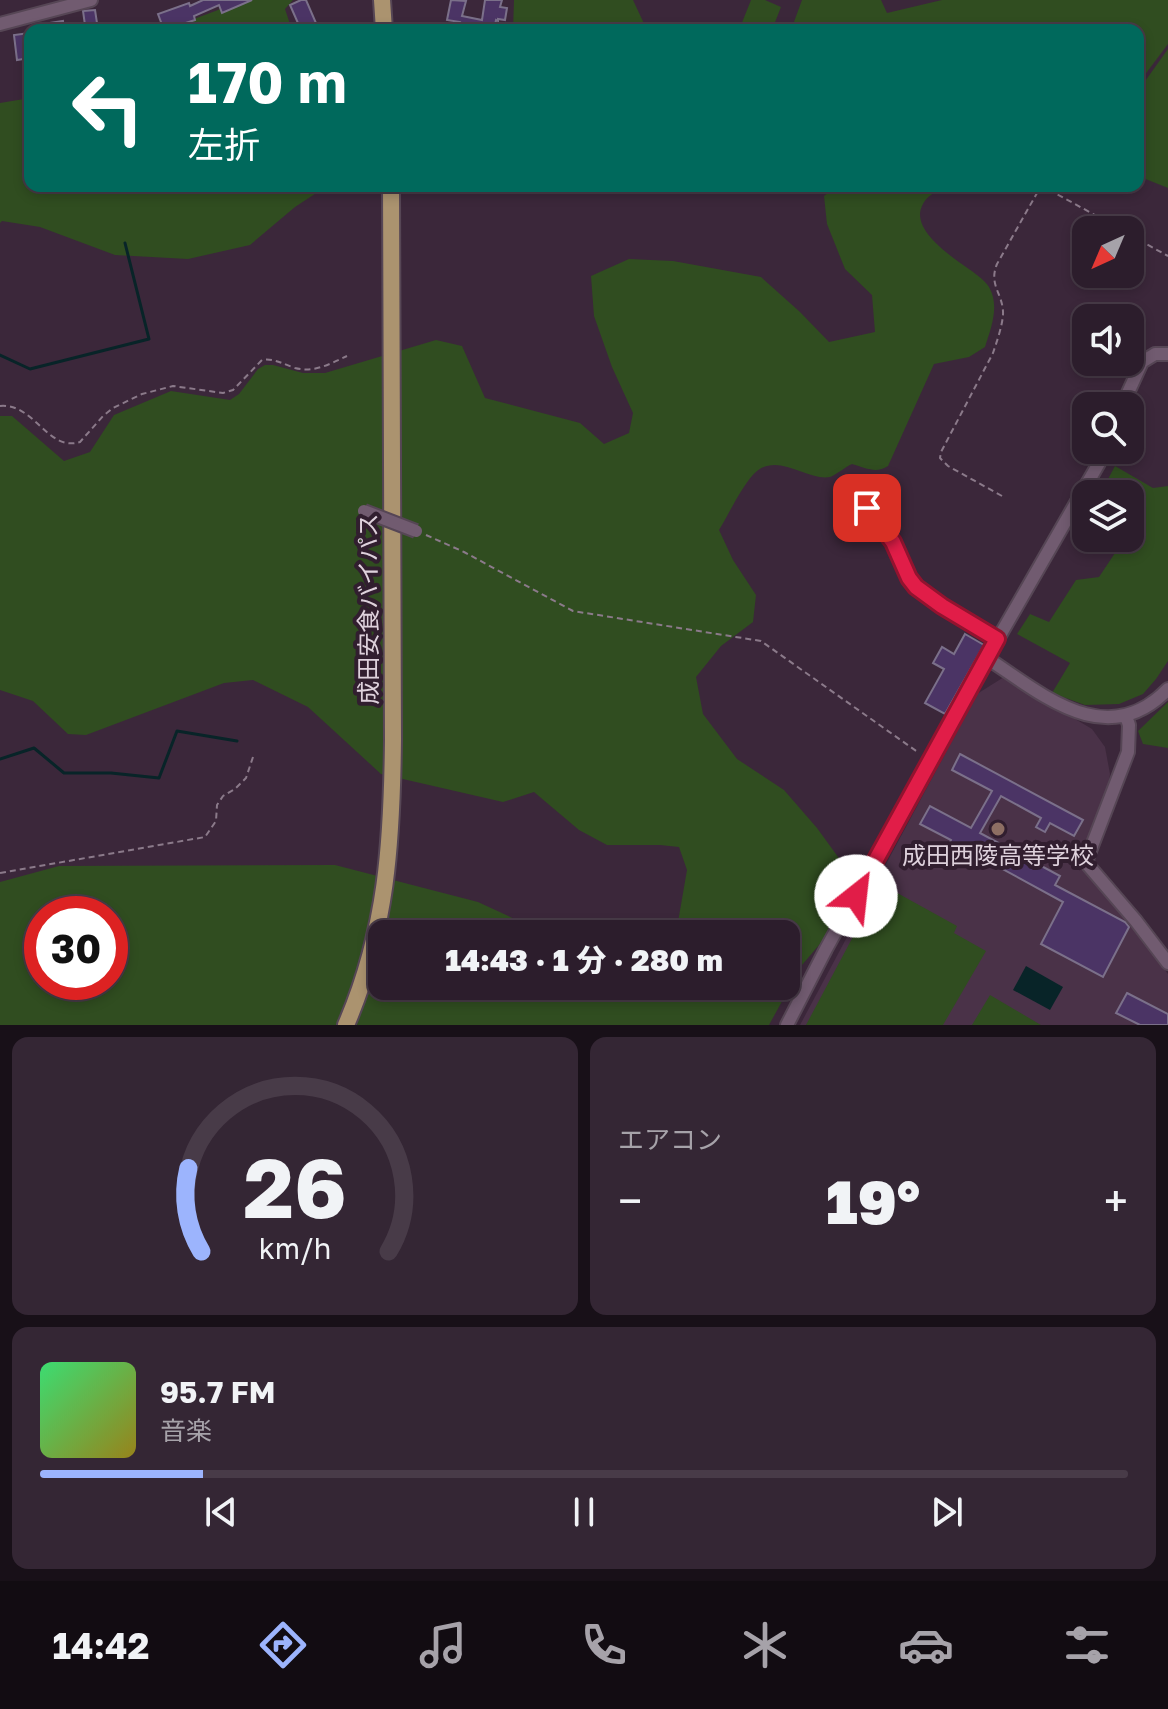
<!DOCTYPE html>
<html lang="ja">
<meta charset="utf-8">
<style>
body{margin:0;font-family:"Golos Text","Noto Sans JP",sans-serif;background:#342634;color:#f1f3f6;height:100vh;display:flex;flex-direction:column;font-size:30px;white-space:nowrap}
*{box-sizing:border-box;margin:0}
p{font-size:26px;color:#a6a2a9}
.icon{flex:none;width:44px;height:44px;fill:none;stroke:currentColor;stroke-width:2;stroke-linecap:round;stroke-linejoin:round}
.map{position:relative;height:1025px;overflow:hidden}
.sheet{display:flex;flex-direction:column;gap:12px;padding:12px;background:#181018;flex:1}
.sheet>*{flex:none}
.hud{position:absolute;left:24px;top:24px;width:1120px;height:168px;border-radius:16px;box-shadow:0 4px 12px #0003,0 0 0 2px #483b48;background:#00695c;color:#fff;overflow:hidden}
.needle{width:52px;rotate:224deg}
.buttons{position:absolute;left:1072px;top:216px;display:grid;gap:16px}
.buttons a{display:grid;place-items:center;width:72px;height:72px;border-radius:16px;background:#2c1d2c;box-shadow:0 4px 12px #0003,0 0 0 2px #483b48;font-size:40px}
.speed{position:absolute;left:24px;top:896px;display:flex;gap:16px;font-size:40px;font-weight:700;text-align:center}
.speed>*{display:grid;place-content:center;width:104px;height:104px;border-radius:50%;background:#2c1d2c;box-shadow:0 4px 12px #0003,0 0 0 2px #483b48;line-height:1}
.speed .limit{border:12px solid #d22;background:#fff;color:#111}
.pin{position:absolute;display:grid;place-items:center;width:68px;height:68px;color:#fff;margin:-34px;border-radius:16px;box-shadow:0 4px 12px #0006}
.me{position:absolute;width:88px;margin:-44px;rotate:29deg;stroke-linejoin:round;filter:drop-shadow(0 0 6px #0008)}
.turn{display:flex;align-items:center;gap:28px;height:168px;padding:0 32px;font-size:36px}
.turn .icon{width:104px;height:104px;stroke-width:2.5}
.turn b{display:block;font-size:56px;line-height:68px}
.big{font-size:60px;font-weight:800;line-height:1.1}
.sheet .widget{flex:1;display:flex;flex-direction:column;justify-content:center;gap:12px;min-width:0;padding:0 28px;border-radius:16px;background:#342634}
.sheet .dial{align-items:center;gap:0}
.dial svg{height:208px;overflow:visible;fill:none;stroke:#483b48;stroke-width:7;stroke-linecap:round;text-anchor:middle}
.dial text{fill:#f1f3f6;stroke:none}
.song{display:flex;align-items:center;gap:24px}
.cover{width:96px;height:96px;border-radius:12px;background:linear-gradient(135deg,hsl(140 70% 55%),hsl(50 70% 35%))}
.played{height:8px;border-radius:4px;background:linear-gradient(90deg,#9cb4fd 15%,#483b48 15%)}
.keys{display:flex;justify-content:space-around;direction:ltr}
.heat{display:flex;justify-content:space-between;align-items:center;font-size:44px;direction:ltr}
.sheet .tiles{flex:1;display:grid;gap:12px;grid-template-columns:1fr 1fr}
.widget:last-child{grid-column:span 2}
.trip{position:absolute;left:368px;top:920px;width:432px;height:80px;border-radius:16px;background:#2c1d2c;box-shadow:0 4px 12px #0003,0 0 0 2px #483b48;font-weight:800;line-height:80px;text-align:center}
.tabs{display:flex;height:128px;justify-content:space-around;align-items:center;background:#120c12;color:#a6a2a9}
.tabs .icon{width:56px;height:56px}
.tabs .selected{color:#9cb4fd}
.tabs b{font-size:36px;color:#f1f3f6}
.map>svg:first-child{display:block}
</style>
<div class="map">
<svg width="1168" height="1025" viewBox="0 0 1168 1025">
<rect width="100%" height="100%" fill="#3b273a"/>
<path fill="#4a3248" d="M1004,677L1092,729L1105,747L1110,774L1107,798L1078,860L1134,926L1168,974V1025H800L977,694Z"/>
<path fill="#304d20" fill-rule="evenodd" d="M235,0H293L285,9L292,30H174L178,25L218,10Z
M514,0H633L647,30H513Z
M751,0H765L781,7L772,30H739Z
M802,0H881L887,13L942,0H1168V44L1144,76L1138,77V30H791Z
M1168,49V188L1138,176V91Z
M30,98V186H327L295,207L250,245L188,259L115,255L40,227L2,221L0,223V103Z
M476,186H543L478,193Z
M837,186H945C937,191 926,196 922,206C911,229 949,255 966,267C973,272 984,279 989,287C1000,306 991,328 985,347L969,357L934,364L888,466C876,474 866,468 852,464C845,467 836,475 830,477C808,481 779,453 757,471C743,483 729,514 719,530L733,560L756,595L753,622L721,646L696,677L703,714L737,759L784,790L817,828L857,883L842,918L802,965L769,1025H0V882L59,866L335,865L478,902L547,934H382V986H637L641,989L646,986H786V934H674L678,922L687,870L679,847L660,845H607L579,830L534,792L503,802L381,774L308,707L253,680L224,683L86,735L68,734L33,701L0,690V416H12L64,461L90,452L114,415L171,391L230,400L239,394L258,369L265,365H273L303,373H325L436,340L462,346L485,398L580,423L604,444L629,433L633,413L612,367L594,316L591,276L629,259L673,261L761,277L800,312L829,342L875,332L872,295L845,269L827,224L824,196ZM42,914H110V982H42Z
M1115,466L1153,488L1168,486V661L1156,679L1143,694L1119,704L1085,705L1052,693L1070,663L1017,634L1030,614L1049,622L1076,580L1099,577L1125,538H1130V494H1100Z
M1168,702V748L1143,744L1138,731Z
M881,884L957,926L954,933L986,951L943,1025H806Z
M990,995L1041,1025H972Z"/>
<path fill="#082428" d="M1026,966L1063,987L1050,1010L1013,990Z"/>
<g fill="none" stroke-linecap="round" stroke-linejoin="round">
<path stroke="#082428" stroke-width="3" d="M0,355L30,369L149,339L125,243
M0,759L34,748L64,773H111L159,778L177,731L237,741"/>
</g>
<path fill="#4b3465" stroke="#7b708a" stroke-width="2" d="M203,0H252L222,13L219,5L194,16L195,20L164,30L158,14L189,3L190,6Z
M301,0H306L319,30H301L290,5Z
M451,0L466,1L462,16L482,20L485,0H502L500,7L507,8L505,20L498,19V21L496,20L494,30H458L460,22L447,20Z
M95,10L97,23L85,25L83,11Z
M63,21L64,30H36V25Z
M30,33V58L17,60L14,35Z
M965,634L984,645L945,714L925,703L944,669L933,663L942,647L954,654Z
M960,754L1083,820L1074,836L1050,823L1045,832L1036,827L1041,818L1001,796L980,833L1060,876L1055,885L1125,922L1129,927L1103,977L1041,944L1063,902L964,848L959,858L946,851L951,840L920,824L930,806L971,828L992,791L952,770Z
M1127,993L1168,1014V1025H1140L1116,1013Z"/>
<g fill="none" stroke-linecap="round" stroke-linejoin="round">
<defs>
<path id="minor" d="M0,24L91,0
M1122,406L1142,362L1155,354H1168
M867,508L893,542L904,568L916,587L942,606L997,639
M987,658C1043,695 1107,752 1168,689
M1126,716L1129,725L1128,752L1087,859L1088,865L1136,921L1168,963
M787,1025L826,949L987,658L1099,463L1104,450"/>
<path id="major" d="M382,0L384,30
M346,1025C387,930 392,841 393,739L391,186"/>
</defs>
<use href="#minor" stroke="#564655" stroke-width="16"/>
<use href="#major" stroke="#564655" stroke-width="20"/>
<path stroke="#8b7a8a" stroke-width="2" stroke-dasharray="6 4" stroke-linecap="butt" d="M1130,235L1168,256
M0,406C35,403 47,452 80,442L103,416L113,408L142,394L173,386L223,393L233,390L262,360C274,358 283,364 295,368C314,373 330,364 347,356
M1002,496L948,466L940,458L941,452L993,353C997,341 1002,327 1003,315C1004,294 988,286 997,264L1037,193L1040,188L1044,187L1122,230
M426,535L464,552L573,611L761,641L919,753
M0,873L205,837L216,821L217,805L223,796L235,789L246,778L254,754"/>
<use href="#minor" stroke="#715b70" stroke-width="12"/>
<use href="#major" stroke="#ab936f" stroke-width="16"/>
<defs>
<path id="minor-bridge" d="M364,511L416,531"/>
</defs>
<use href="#minor-bridge" stroke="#564655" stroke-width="16" stroke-linecap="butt"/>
<use href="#minor-bridge" stroke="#715b70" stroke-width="12"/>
</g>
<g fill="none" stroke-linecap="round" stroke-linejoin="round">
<defs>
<path id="route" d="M856,896L997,639L942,606L916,587L909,578L893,542L867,508"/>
</defs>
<use href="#route" stroke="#92132f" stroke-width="20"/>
<use href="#route" stroke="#e11d48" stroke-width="14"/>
</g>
<circle fill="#8d6e63" stroke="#311e2f" stroke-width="3" cx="998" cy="829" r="8"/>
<g text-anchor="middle" stroke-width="8" stroke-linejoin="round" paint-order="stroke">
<g font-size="24" fill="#ded1dc" stroke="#311e2f">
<text transform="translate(369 609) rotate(-90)" y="8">成田安食バイパス</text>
</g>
<g font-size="24" fill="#ded1dc" stroke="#311e2f">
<text x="998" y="864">成田西陵高等学校</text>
</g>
</g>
</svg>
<div class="buttons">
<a><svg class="needle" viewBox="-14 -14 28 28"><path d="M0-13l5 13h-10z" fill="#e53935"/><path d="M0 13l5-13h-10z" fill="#a6a2a9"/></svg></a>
<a><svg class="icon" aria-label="sound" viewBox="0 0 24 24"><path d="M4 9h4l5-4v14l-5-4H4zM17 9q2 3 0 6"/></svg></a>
<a><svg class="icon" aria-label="search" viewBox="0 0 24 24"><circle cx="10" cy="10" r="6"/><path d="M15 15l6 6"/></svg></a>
<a><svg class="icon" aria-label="layers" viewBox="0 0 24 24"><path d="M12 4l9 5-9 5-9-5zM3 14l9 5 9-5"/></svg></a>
</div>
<div class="speed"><div class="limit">30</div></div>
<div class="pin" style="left:867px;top:508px;background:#d93025"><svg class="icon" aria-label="arrive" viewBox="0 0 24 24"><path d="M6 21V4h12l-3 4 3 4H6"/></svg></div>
<svg class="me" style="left:856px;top:896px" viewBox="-20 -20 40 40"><circle r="19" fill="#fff"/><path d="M0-13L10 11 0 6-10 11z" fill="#e11d48"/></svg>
<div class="trip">14:43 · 1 分 · 280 m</div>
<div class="hud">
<div class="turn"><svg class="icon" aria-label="left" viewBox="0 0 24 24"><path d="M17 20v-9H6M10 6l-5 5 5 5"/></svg><div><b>170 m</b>左折</div></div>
</div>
</div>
<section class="sheet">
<div class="tiles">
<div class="widget dial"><svg viewBox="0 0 100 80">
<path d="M14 69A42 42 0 1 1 86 69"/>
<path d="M14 69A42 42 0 0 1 9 37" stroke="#9cb4fd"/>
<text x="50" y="56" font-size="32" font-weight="700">26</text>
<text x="50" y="72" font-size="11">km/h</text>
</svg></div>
<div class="widget"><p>エアコン</p>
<div class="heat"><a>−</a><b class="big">19°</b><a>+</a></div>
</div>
<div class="widget">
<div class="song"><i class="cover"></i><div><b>95.7 FM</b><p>音楽</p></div></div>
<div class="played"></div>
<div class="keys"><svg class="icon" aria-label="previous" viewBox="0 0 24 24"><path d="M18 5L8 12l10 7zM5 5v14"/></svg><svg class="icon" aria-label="pause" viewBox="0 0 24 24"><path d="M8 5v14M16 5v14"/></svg><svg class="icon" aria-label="next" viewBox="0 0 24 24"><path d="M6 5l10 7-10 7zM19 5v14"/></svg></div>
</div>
</div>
</section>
<nav class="tabs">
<b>14:42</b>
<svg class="icon selected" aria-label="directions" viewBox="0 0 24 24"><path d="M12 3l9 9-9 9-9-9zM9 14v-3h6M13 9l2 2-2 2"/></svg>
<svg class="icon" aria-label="music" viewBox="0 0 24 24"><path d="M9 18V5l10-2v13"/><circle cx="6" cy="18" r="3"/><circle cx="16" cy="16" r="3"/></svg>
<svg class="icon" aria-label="phone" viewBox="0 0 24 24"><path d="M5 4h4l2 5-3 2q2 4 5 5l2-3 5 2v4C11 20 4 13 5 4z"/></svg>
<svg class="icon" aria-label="climate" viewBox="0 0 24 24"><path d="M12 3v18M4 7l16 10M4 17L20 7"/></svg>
<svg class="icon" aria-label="car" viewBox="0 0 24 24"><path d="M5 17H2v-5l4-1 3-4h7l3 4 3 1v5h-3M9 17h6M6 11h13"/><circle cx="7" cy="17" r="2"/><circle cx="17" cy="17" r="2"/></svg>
<svg class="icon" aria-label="filters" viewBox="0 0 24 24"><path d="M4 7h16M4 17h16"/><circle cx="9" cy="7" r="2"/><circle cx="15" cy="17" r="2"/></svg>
</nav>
